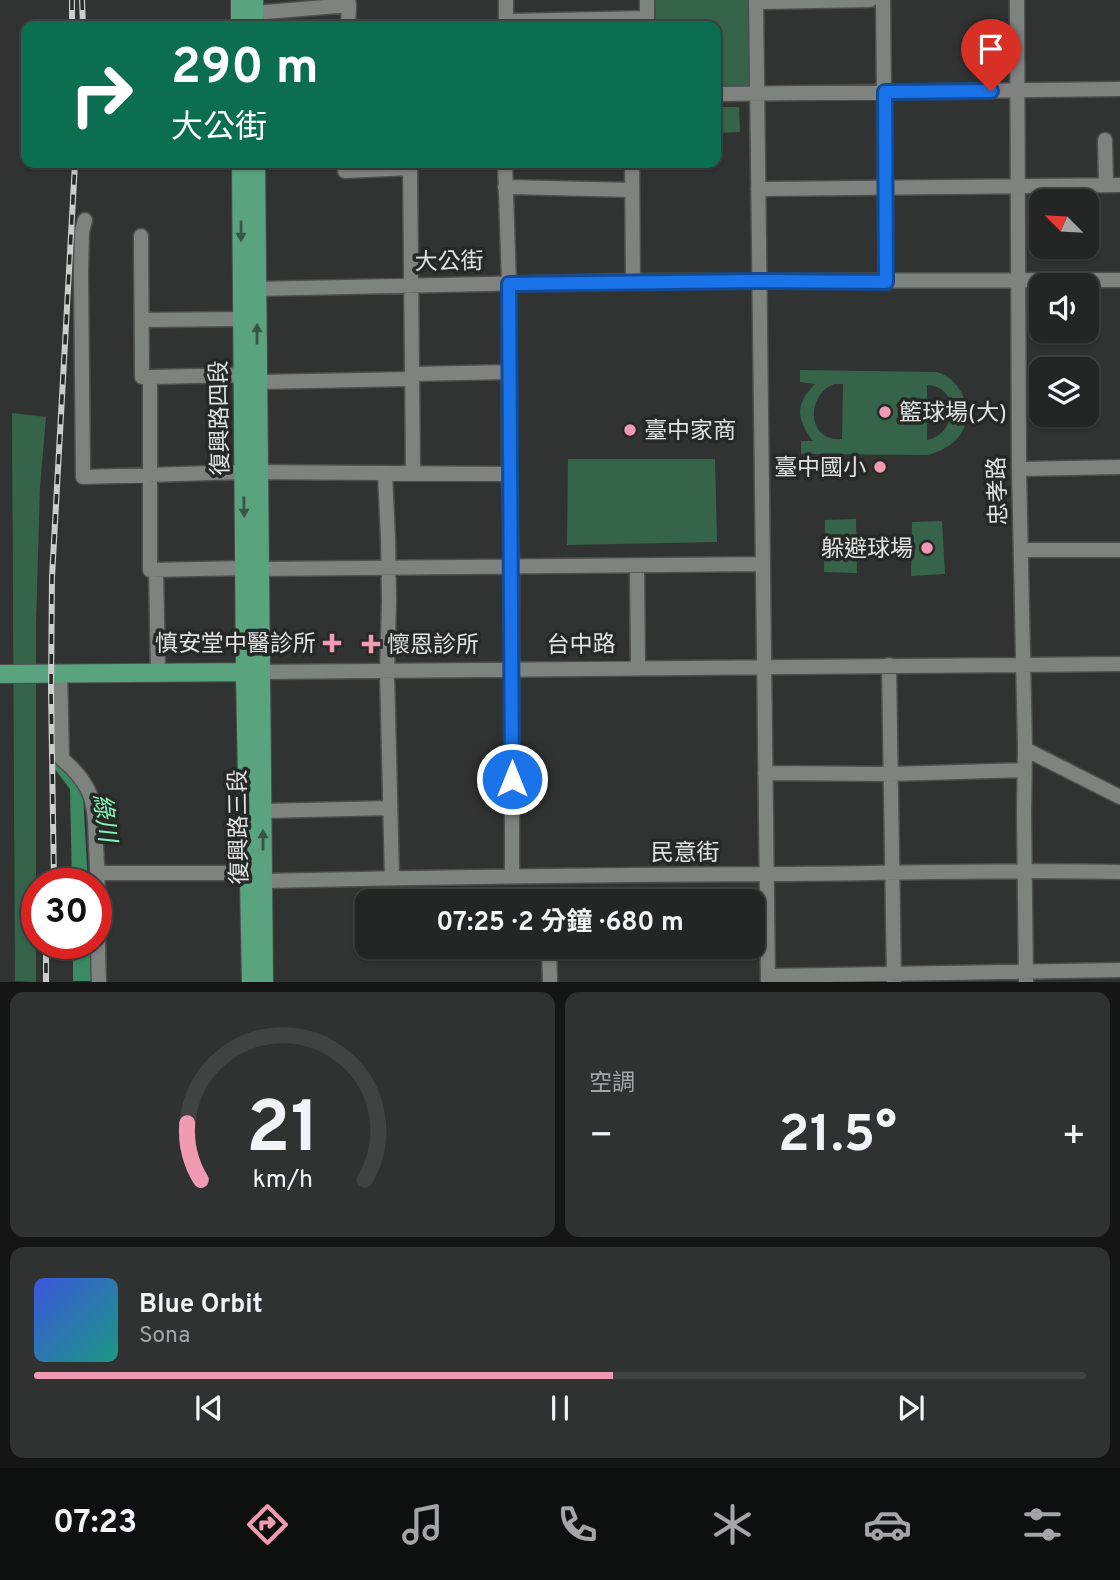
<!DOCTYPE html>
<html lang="zh-TW">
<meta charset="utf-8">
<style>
body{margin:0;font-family:Overpass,"Noto Sans TC",sans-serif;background:#303232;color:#f1f3f6;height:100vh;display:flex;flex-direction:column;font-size:26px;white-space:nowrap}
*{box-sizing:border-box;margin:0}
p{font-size:23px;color:#a3a5a7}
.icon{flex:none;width:38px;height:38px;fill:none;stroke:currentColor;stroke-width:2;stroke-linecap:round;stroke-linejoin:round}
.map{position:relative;height:982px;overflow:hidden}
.details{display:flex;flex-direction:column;gap:10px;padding:10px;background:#141514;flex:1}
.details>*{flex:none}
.top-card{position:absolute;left:21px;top:21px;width:700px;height:147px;border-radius:14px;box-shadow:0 2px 5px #0004,0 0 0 2px #414342;background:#0b6e4f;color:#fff;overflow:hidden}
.needle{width:46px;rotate:294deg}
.buttons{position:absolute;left:1029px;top:189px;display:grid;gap:14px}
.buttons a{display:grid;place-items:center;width:70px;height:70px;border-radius:14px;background:#242625;box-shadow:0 2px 5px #0004,0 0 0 2px #414342;font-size:35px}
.speed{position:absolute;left:21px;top:868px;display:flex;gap:14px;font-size:35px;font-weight:700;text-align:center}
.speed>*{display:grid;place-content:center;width:91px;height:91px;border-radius:50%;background:#242625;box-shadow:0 2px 5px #0004,0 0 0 2px #414342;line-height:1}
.speed .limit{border:10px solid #d22;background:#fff;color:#111}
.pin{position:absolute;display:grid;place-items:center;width:60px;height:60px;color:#fff;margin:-72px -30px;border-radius:50% 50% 50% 0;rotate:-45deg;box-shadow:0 0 7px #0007}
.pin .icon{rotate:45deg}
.me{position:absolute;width:77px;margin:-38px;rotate:0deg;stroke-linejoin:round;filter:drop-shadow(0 0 5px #0008)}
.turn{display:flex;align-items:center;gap:24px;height:147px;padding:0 35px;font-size:32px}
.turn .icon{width:91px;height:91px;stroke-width:2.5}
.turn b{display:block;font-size:49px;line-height:60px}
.big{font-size:52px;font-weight:700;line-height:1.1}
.details .widget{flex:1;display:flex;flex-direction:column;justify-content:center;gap:10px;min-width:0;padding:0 24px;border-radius:14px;background:#303232}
.details .dial{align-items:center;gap:0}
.dial svg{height:182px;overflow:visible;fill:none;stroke:#414342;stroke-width:7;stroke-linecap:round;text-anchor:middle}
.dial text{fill:#f1f3f6;stroke:none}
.song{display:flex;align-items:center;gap:21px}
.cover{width:84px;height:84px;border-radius:10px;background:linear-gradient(135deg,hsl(230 70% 55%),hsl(170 70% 35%))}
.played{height:7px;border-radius:4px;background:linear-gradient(90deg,#f19ab3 55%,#414342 55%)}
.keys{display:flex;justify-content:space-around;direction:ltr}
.heat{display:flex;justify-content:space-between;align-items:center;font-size:38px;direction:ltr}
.details .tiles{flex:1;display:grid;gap:10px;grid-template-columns:1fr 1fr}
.widget:last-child{grid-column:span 2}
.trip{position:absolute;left:355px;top:889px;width:410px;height:70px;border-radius:14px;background:#242625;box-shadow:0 2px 5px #0004,0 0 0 2px #414342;font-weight:700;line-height:70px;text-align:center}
.tab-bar{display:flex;height:112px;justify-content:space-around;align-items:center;background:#0e0f0f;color:#a3a5a7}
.tab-bar .icon{width:49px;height:49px}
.tab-bar .current{color:#f19ab3}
.tab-bar b{font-size:32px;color:#f1f3f6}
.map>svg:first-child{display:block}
</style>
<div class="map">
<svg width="1120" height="982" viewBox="0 0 1120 982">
<rect width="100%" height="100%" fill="#303331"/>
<path fill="#35644a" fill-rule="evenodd" d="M655,0H752L754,88L716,89V26H656Z
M716,107H739L740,132L716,133Z
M800,370L937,372C950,376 959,386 964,398C974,428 956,447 928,455L801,454V441H813C796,419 795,404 815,384L800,382ZM834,384H843L842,439C807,442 805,396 834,384ZM927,385C943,386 950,395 953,410C950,425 942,437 927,440Z
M12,413L46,417L40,487L36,624V982L15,981Z
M568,459H715L717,542L567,545Z
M856,519L857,573L824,572L825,520Z
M942,521L945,574L911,576L912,522Z"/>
<path fill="#3b8a61" d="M54,757L66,765L83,794L88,884H72L70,789L54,768Z
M73,943H90L91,981H73Z"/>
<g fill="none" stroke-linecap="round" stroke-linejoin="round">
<defs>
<path id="minor" d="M506,0V26
M647,0V26
M756,0L768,982
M883,0L886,282
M1017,0L1019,469L1025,749L1024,813L1026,982
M756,2L870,0
M254,13L349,5L348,0
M506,21L647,18
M348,26L349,5
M716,94L1120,89
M1105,140L1106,185
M410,163L413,473
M505,163L509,284V474L512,565V875
M632,163L633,281
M345,171L410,168
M505,187L632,190
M758,189L1120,185
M85,220L82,232L81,272L83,477L244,472L509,474
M141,236L142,377H150V570L245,568
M250,289L633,281L1120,280
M142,320L242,319
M411,374L509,372
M150,377L243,375
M258,382L411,379
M1019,469L1120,467
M385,474L388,537L389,601L387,672L392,878
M1022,550H1120
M637,566L638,668
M259,569L763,564
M156,570L158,673
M889,665L894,982
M60,672L62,759C73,768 83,779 89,792C96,809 95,828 96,846C99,891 97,936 99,982
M259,672L1120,664
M1025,749L1120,797
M765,773L890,774L1024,770
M263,811L390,808
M97,873H232L250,880L263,881C431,877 598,875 766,874C884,874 1002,869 1120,872
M549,947L550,982
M768,976L1120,970"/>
<path id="major" d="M240,0V26
M254,0V26
M241,163L245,672L251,982
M256,163L264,982
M0,674L255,672"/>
</defs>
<use href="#minor" stroke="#4c4f4d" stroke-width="17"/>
<use href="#major" stroke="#4c4f4d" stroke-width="20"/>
<use href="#minor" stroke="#7f8380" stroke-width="14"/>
<use href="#major" stroke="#59a47f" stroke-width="18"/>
<defs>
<path id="rail" d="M72,0V26
M82,0L83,26
M54,884L51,689L52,577L75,163
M46,943V982"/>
</defs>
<use href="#rail" stroke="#cacdcb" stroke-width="6"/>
<use href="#rail" stroke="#262927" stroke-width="3.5" stroke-dasharray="10" stroke-linecap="butt"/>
</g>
<defs><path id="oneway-solid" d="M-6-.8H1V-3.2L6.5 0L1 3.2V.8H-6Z" transform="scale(1.75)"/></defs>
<g fill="#385446">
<use href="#oneway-solid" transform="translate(241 231) rotate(90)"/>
<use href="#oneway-solid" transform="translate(257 334) rotate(-90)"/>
<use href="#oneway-solid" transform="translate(244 507) rotate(89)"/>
<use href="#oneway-solid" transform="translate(263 840) rotate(-90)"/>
</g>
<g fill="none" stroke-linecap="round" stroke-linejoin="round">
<defs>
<path id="route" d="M512,779L509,284L758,281L886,282L885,92L991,91"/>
</defs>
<use href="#route" stroke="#114b97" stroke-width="18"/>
<use href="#route" stroke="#1a73e8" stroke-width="12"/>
</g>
<g fill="#f19ab3" stroke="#262927" stroke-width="2.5">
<circle cx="885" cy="412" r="7"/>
<circle cx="630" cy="430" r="7"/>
<circle cx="880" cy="467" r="7"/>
<circle cx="927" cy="548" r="7"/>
<path d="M328.5 632.5h7v7h7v7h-7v7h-7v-7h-7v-7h7z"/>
<path d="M367.5 633.5h7v7h7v7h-7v7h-7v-7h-7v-7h7z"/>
</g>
<g text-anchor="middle" stroke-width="7" stroke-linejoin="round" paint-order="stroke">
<g font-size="23" fill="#e1e3e2" stroke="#262927">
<text transform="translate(449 261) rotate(-1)" y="8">大公街</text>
<text transform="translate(219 418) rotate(-91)" y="8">復興路四段</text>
<text transform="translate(997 491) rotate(-92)" y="8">忠孝路</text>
<text transform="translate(581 644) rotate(-1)" y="8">台中路</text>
<text transform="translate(238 827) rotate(-91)" y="8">復興路三段</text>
<text x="685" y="860">民意街</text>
</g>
<g font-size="23" fill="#e1e3e2" stroke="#262927" text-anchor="start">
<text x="899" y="420">籃球場(大)</text>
<text x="644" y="438">臺中家商</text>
<text x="866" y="475" text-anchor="end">臺中國小</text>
<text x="913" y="556" text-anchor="end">躲避球場</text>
<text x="316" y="651" text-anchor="end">慎安堂中醫診所</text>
<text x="387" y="652">懷恩診所</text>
</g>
<g font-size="24" font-style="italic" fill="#87f2b8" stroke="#262927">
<text transform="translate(105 818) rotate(82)" y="8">綠川</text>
</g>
</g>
</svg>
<div class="buttons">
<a><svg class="needle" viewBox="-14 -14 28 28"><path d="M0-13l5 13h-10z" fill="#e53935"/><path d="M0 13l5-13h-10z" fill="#a3a5a7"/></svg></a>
<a><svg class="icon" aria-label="sound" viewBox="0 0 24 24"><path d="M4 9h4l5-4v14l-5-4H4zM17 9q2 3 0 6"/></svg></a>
<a><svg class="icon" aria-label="layers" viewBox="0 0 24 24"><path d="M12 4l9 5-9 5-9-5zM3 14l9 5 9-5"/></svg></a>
</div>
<div class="speed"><div class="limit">30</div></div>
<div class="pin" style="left:991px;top:91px;background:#d93025"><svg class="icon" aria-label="arrive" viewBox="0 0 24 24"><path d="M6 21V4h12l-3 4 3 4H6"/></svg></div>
<svg class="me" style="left:512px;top:779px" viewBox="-20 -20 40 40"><circle r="17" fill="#1a73e8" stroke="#fff" stroke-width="3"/><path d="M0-11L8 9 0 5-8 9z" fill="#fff"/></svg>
<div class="trip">07:25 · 2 分鐘 · 680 m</div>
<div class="top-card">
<div class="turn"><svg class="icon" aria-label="right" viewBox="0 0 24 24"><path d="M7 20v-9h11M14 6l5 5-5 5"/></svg><div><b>290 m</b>大公街</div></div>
</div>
</div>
<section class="details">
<div class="tiles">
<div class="widget dial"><svg viewBox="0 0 100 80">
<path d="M14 69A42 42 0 1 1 86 69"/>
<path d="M14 69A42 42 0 0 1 8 44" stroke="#f19ab3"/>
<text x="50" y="56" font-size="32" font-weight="700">21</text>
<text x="50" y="72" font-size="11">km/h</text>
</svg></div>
<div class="widget"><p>空調</p>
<div class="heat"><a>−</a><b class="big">21.5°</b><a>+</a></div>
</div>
<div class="widget">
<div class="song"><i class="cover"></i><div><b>Blue Orbit</b><p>Sona</p></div></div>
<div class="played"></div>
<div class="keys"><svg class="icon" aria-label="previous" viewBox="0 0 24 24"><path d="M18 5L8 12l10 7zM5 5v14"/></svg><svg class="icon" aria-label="pause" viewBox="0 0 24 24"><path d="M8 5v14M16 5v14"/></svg><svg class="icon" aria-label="next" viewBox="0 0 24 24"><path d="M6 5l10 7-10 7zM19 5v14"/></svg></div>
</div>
</div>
</section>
<nav class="tab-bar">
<b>07:23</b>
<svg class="icon current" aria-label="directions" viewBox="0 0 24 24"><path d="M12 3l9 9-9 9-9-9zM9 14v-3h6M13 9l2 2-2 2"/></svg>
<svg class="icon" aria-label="music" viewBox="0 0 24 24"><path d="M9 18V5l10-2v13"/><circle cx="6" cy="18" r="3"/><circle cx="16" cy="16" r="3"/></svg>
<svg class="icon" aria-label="phone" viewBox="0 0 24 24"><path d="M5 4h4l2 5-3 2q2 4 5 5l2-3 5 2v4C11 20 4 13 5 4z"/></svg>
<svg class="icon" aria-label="climate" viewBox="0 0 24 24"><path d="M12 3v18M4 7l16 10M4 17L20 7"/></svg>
<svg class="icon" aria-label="car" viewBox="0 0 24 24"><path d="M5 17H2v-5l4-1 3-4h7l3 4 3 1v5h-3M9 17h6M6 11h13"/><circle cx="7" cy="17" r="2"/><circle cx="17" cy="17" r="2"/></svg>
<svg class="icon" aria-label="filters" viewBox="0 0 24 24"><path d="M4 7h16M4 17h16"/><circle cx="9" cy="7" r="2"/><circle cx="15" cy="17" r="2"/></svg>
</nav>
